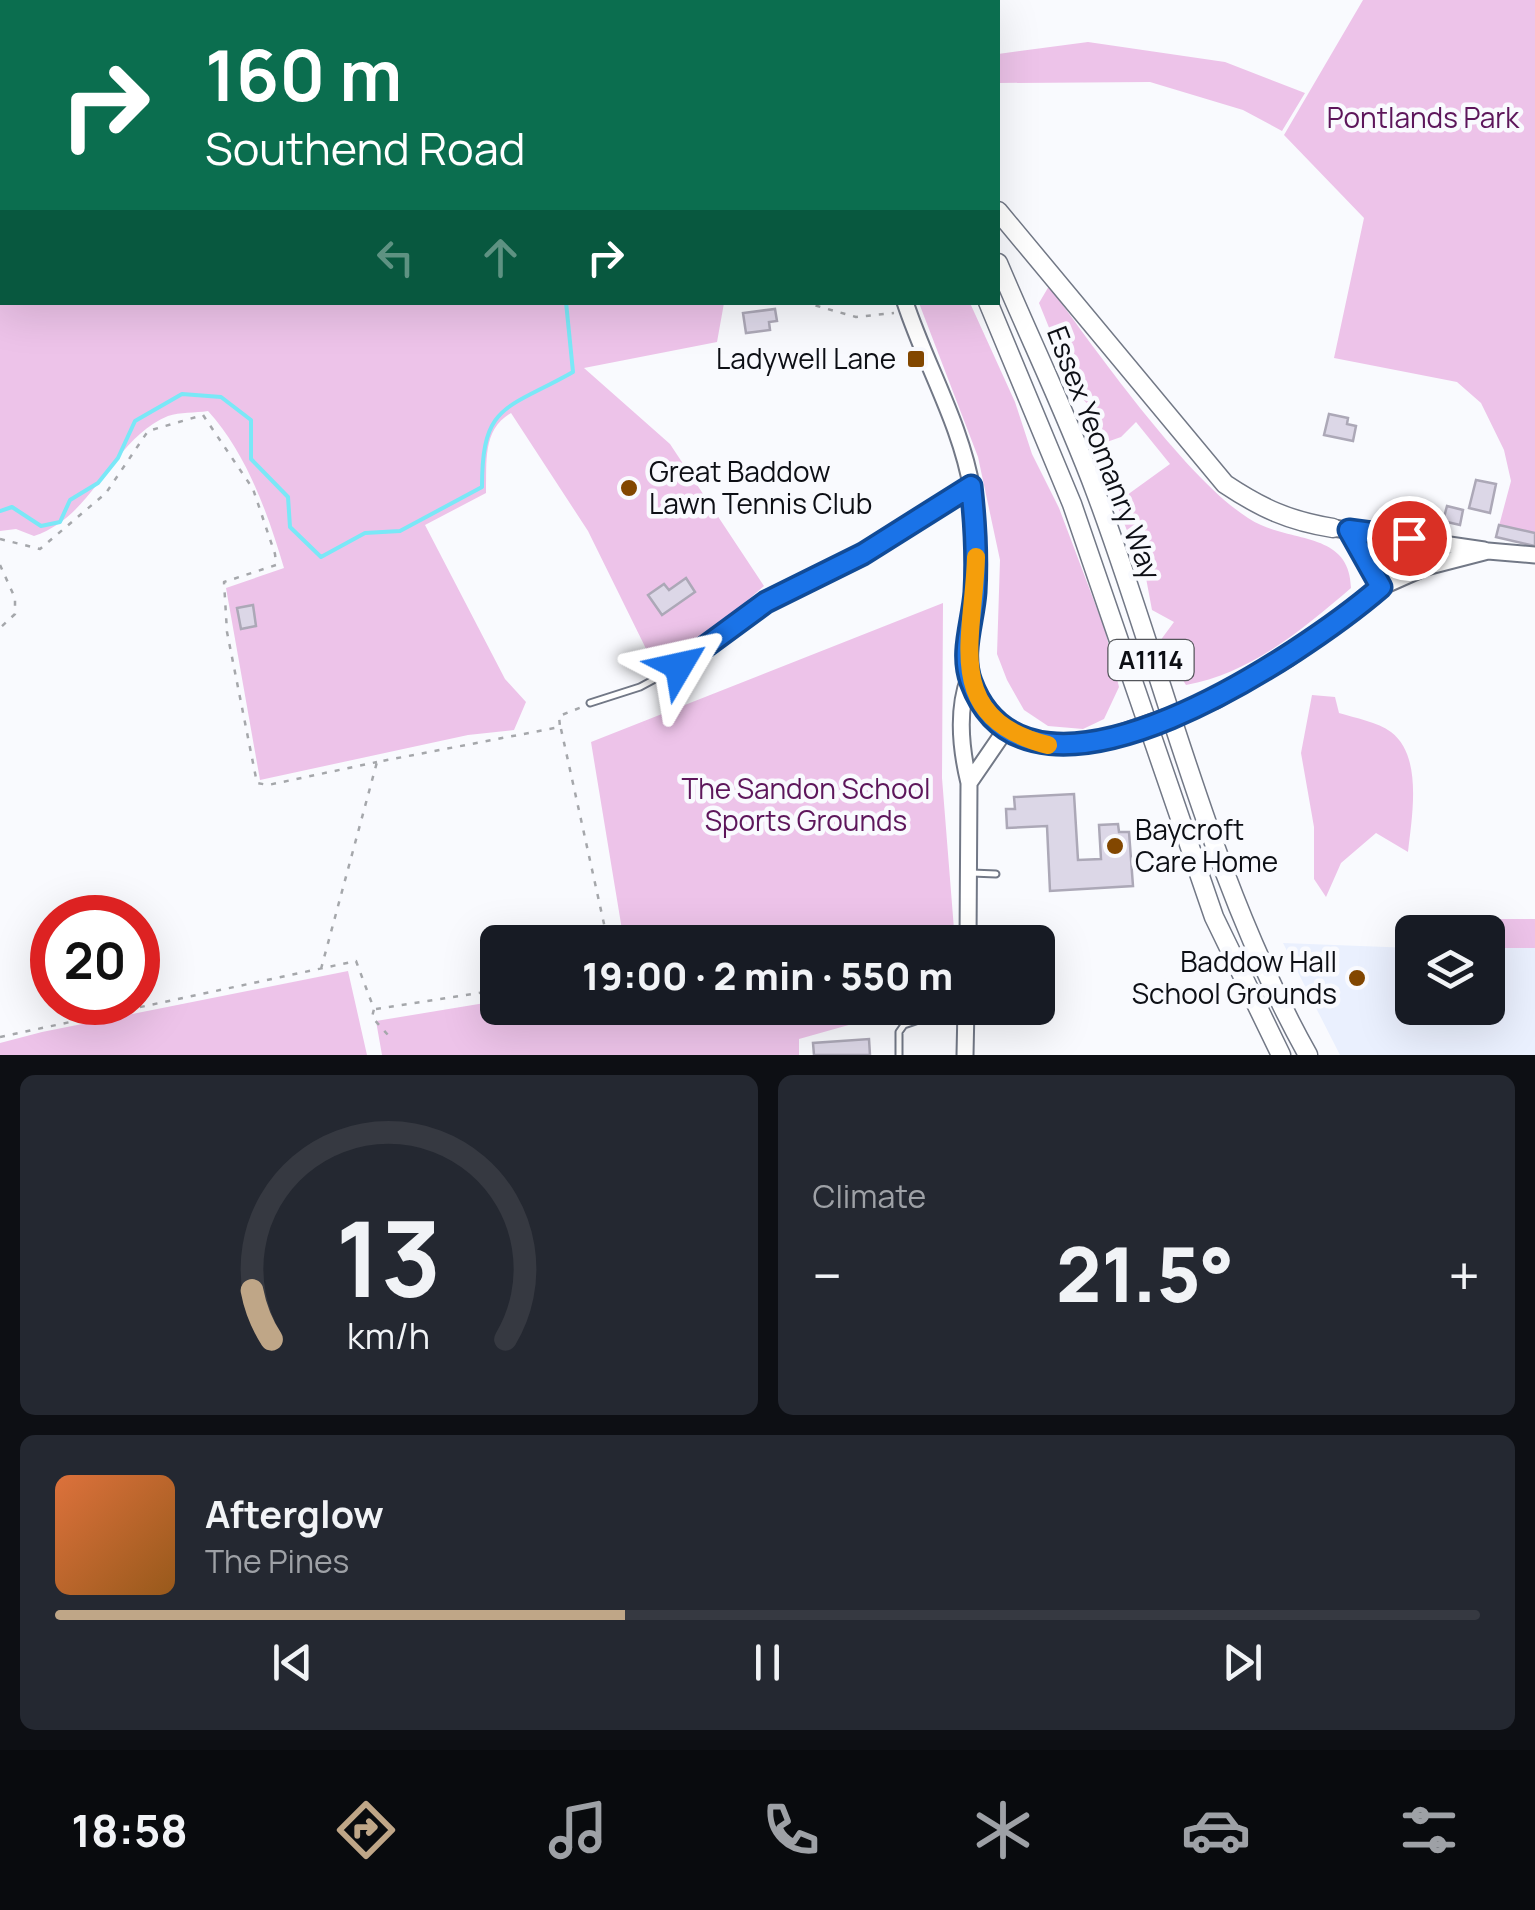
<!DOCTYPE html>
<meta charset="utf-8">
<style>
body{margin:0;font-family:Manrope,sans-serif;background:#242831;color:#f1f3f6;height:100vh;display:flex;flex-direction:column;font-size:38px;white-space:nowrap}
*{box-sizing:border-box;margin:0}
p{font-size:32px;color:#9ea1a6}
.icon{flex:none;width:55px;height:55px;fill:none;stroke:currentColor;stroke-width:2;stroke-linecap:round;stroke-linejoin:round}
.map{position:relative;height:1055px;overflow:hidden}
.panel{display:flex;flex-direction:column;gap:20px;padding:20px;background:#0d0f14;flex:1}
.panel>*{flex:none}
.hud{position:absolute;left:0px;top:0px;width:1000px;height:305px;box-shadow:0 10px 40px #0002;background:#0b6e4f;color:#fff;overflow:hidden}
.tools{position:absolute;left:1395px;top:915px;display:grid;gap:20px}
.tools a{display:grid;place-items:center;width:110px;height:110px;border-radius:15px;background:#171b24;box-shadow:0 10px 40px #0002;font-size:50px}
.speed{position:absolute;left:30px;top:895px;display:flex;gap:20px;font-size:50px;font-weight:700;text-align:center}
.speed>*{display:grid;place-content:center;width:130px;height:130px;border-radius:50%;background:#171b24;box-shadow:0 10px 40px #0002;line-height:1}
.speed .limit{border:15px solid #d22;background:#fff;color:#111}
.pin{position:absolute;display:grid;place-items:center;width:85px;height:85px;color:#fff;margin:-42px;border:5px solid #fff;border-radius:50%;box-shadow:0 2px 10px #0007}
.me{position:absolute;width:110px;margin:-55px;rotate:54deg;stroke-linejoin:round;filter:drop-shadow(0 0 8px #0008)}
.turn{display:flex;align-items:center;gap:35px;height:210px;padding:0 40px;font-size:45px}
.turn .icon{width:130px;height:130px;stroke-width:2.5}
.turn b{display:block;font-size:70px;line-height:85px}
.lanes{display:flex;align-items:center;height:95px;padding:0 40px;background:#0003;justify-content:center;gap:50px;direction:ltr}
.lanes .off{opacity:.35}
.big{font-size:75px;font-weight:800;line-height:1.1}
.panel .widget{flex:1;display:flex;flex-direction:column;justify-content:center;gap:15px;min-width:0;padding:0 35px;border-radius:15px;background:#242831}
.panel .dial{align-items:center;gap:0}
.dial svg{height:260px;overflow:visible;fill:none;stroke:#363941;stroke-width:7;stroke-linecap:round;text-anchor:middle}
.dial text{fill:#f1f3f6;stroke:none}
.song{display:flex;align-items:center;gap:30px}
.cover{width:120px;height:120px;border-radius:15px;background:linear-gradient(135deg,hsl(20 70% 55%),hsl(30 70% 35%))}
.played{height:10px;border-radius:5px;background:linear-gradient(90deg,#bfa687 40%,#363941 40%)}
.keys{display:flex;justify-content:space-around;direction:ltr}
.heat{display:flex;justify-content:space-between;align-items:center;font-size:55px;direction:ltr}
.panel .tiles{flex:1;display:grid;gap:20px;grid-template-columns:1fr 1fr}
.widget:last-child{grid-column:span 2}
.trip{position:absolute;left:480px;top:925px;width:575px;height:100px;border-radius:15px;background:#171b24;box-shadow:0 10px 40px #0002;font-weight:800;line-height:100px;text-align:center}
.menu{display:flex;height:160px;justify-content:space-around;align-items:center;background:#090b0e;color:#9ea1a6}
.menu .icon{width:70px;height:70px}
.menu .active{color:#bfa687}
.menu b{font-size:45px;color:#f1f3f6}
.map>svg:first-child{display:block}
</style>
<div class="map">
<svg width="1535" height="1055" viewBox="0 0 1535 1055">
<rect width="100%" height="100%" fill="#f9fafe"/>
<path fill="#eaf0fe" d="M1283,943L1412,948V1008H1488V948H1535V1055H1340Z"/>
<path fill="#edc3e9" d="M0,0H408L2,2V302L724,303L717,342L584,368L670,444L764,586L718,626L656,669L588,531L511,413C482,430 487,462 486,493L425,525L505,679L526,702L514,730L468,735L260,780L226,588L284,568C268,514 247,454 208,411C195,413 180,412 168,416C111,440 95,516 34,536L16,529L0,531Z
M1363,0H1535V545L1496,537L1511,481L1504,450L1481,403L1457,382L1334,358L1364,218L1284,135Z
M1088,42L1225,62L1305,93L1282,131L1243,110L1150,82L998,83V54Z
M1049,286C1092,345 1199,498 1261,525C1299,542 1350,535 1351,588C1303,629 1250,674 1186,685L1179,674L1182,655L1160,641L1174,622L1152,610L1146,578L1116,503L1170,464L1136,422L1121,437L1101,444L1090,407L1074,389L1039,303Z
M919,303H970L1015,402L1032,454L1059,508L1105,630L1119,687L1104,719L1083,729L1048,726L1024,710L1007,680L997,654L1000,560L978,457Z
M943,603L942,778L955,942H624L591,742Z
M1312,695L1335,697L1339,713C1355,718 1378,722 1391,732C1423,756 1412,816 1408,852L1376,833L1341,863L1326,897L1314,879V827L1301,753Z
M1496,919H1535V948H1488V932H1413Z
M348,971L367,1055H0V1043L42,1032Z
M497,1001L498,1008H909L799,1039V1055H382L376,1021Z"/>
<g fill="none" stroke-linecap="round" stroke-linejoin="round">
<path stroke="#7ae8f7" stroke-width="4" d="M392,0L393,2
M783,2L785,0
M0,511L12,507L41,526L60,522L70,500L98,483L118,458L135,421L182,394L221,397L251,420V459L288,497L290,527L321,557L365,533L400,531L482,487C482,403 506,410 573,372L566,302"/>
</g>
<path fill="#dcd7e7" stroke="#aca8b7" stroke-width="2.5" d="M775,309L777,321L769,322L770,330L746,333L743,313Z
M1329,414L1348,418L1347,424L1356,426L1353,441L1324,435Z
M1476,480L1496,484L1490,513L1469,508Z
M1447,506L1463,510L1460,525L1443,521Z
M1499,525L1535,533V546L1496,537Z
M686,578L695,592L662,615L648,595L664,584L669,590Z
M253,605L256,626L241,629L237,608Z
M1074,794L1078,860L1101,859L1099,825L1118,824L1119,832H1129L1133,886L1050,891L1047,826L1007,828L1006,809H1015L1014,797Z
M869,1039L870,1055H814L813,1043Z"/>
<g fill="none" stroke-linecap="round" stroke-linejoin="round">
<defs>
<path id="lane" d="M0,59L2,62
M590,703L640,687L679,666L766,602L863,554L968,487
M972,873L996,874
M899,1055V1032L904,1025L954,1008"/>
<path id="secondary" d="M905,302C926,366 961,424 972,490C977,525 978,562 975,597C972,622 964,648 968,673C980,740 1048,749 1103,739
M1333,528L1484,550
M1349,530L1381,587
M969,678C957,710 961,750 969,783
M1216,700L1289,658L1381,587L1426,567L1488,551L1535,555
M968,942L969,783L1006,729
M965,1055L966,1008"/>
<path id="primary" d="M829,0V2
M852,0L853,2
M878,0L880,2
M998,211L1225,484C1261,508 1289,521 1333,528
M998,263C1030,339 1067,415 1096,493C1166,680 1210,880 1308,1055
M988,302L1072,504L1214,917L1281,1055"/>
</defs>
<use href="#lane" stroke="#727886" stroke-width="9"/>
<use href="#secondary" stroke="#727886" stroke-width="19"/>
<use href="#primary" stroke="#727886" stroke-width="21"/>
<path stroke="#a5a7ab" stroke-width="2.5" stroke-dasharray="5 8" stroke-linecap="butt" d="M803,302L856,317L894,313
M0,539L40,549L106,493L148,431L203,415L253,489L275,554L276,565L224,582L227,632L257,783L268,785L377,762
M0,565L15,598V614L0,628
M561,729L608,942
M617,942L629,940
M321,969L377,762L560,727L559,716L582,707
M376,1009L498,990
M0,1037L356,961L374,1009L372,1017L388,1035"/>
<use href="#lane" stroke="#fff" stroke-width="5"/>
<use href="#secondary" stroke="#fff" stroke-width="15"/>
<use href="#primary" stroke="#fff" stroke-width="18"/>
<defs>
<path id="secondary-bridge" d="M1103,739L1216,700"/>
</defs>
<use href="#secondary-bridge" stroke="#727886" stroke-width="19" stroke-linecap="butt"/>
<use href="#secondary-bridge" stroke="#fff" stroke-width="15"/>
</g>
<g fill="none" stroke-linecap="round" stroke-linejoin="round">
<defs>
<path id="route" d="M679,666L766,602L863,554L971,486C975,521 977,556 975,592C973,622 960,653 971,682C1030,842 1308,650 1381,587L1349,530L1409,538"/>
</defs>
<use href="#route" stroke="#114b97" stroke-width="25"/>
<use href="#route" stroke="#1a73e8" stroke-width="18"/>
<path stroke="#f59e0b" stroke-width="18" d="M976,557C974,638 940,718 1048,745"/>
</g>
<g fill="#824700" stroke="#f9fafe" stroke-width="4">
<rect x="906" y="349" width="20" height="20" rx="5"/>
<circle cx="629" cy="488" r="10"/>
<circle cx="1115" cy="846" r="10"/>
<circle cx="1357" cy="978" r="10"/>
</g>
<g text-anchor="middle" stroke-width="9" stroke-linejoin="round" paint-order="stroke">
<rect fill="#f9fafe" stroke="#54565b" stroke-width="2.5" x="1108.5" y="640" width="85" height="40" rx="8"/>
<g font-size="25" font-weight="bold" fill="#0d0f15">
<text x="1151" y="669">A1114</text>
</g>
<g font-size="28" fill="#5d165b" stroke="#f9fafe">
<text x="1423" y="128">Pontlands Park</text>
<text x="806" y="799">The Sandon School<tspan x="806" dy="32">Sports Grounds</tspan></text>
</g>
<g font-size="28" fill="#0d0f15" stroke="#f9fafe" text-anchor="end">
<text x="896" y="369">Ladywell Lane</text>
<text x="649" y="482" text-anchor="start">Great Baddow<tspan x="649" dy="32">Lawn Tennis Club</tspan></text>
<text x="1135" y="840" text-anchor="start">Baycroft<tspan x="1135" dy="32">Care Home</tspan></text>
<text x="1337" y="972">Baddow Hall<tspan x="1337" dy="32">School Grounds</tspan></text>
</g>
<g font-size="28" fill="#0d0f15" stroke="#f9fafe">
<text transform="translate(1104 453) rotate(69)" y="10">Essex Yeomanry Way</text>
</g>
</g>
</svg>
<div class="tools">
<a><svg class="icon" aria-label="layers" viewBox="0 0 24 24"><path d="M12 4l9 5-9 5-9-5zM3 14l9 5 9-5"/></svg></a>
</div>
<div class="speed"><div class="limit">20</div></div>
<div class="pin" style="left:1409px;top:538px;background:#d93025"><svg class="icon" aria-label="arrive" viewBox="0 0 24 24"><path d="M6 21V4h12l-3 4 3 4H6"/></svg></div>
<svg class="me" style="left:679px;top:666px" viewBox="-20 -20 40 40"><path d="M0-17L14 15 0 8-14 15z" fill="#1a73e8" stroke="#fff" stroke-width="4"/></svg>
<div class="trip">19:00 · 2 min · 550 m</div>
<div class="hud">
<div class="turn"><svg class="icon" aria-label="right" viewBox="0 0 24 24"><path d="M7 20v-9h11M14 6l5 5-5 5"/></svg><div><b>160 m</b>Southend Road</div></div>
<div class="lanes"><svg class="icon off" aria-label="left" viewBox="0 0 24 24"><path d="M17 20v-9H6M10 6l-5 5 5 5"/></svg><svg class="icon off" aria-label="ahead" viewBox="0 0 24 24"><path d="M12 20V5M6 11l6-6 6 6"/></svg><svg class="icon" aria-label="right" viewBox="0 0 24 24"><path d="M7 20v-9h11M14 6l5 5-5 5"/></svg></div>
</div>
</div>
<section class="panel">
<div class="tiles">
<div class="widget dial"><svg viewBox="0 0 100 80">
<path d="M14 69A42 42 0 1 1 86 69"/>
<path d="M14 69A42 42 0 0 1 8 54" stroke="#bfa687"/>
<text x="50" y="56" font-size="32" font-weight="700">13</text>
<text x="50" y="72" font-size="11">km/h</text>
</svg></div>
<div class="widget"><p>Climate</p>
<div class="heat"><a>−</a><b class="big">21.5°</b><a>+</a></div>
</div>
<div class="widget">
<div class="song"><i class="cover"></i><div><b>Afterglow</b><p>The Pines</p></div></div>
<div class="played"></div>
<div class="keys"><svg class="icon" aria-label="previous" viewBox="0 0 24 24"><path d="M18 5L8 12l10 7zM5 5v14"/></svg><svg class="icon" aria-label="pause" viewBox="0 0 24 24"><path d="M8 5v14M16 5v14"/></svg><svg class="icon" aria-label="next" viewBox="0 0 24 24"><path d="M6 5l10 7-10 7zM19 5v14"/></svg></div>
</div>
</div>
</section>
<nav class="menu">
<b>18:58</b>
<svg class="icon active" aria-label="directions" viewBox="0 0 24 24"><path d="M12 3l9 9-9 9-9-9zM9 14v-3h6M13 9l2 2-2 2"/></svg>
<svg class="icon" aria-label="music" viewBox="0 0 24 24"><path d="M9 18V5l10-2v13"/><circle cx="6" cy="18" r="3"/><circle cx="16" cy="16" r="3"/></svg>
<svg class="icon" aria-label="phone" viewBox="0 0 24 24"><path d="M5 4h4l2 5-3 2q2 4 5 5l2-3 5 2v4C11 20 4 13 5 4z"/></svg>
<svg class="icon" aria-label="climate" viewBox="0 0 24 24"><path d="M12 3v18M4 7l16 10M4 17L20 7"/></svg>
<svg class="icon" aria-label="car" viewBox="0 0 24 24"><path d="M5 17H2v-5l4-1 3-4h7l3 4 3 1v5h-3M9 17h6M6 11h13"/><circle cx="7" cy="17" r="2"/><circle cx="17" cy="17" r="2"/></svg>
<svg class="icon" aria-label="filters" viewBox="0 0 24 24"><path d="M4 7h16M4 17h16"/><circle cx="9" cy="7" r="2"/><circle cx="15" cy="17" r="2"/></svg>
</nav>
